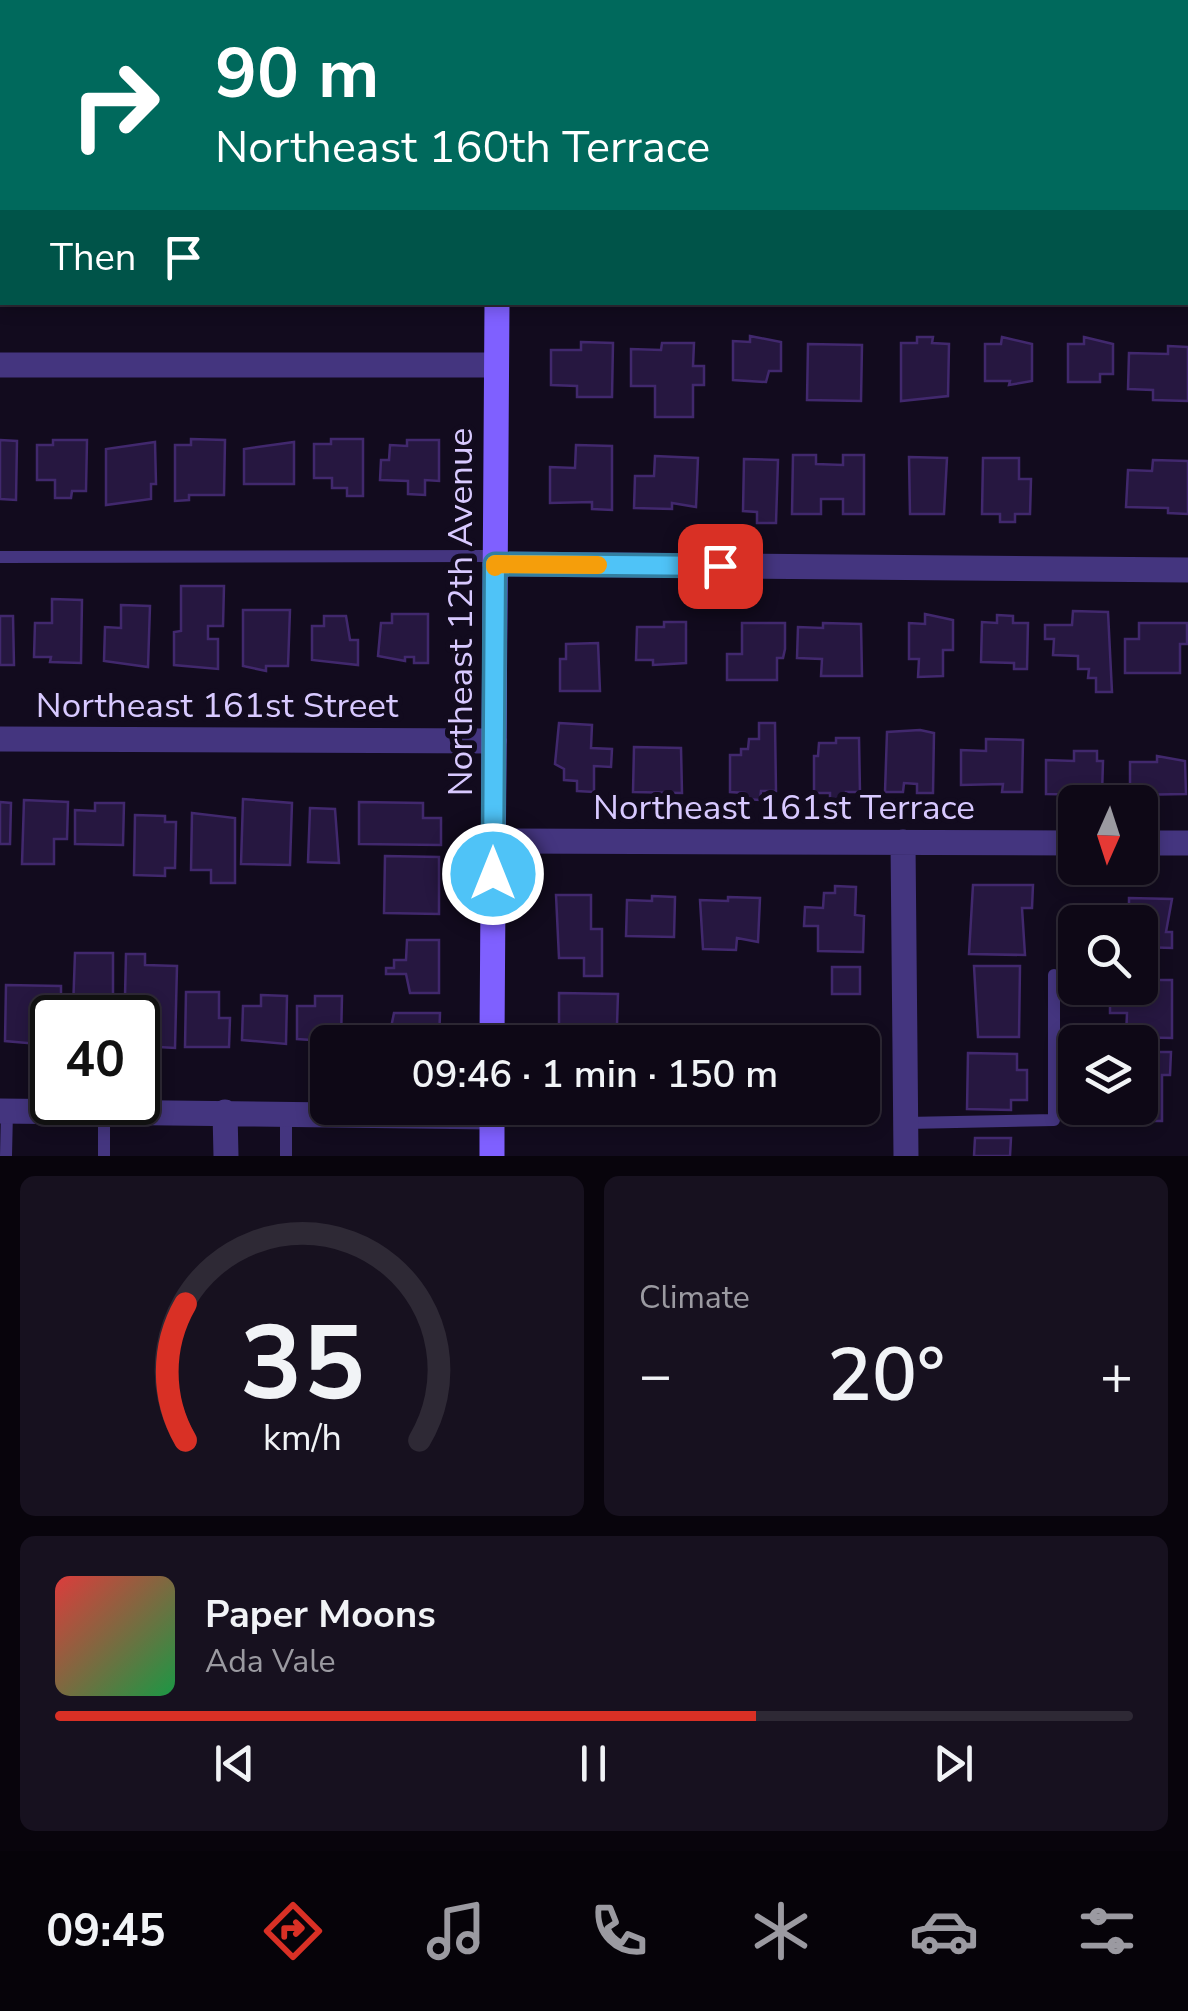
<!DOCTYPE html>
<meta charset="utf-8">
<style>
body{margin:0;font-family:"Nunito Sans",sans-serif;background:#17111f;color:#f1f3f6;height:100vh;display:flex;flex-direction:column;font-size:38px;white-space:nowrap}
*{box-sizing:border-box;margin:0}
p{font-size:32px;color:#9b9aa1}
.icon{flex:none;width:55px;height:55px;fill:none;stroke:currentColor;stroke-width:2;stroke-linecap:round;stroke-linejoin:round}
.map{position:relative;height:1156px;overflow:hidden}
.side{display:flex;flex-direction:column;gap:20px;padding:20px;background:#08040c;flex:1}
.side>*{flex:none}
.hud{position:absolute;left:0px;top:0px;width:1190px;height:305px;box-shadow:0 5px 15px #0003,0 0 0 2px #2e2935;background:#00695c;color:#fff;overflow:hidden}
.needle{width:65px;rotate:183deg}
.controls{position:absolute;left:1058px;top:785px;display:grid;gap:20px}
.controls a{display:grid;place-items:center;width:100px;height:100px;border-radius:15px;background:#0e0816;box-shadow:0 5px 15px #0003,0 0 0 2px #2e2935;font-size:50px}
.speed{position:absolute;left:30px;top:995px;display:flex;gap:20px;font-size:50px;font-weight:700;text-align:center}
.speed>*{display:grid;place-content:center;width:130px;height:130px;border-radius:50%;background:#0e0816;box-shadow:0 5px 15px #0003,0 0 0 2px #2e2935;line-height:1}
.speed .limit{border:5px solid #111;border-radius:15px;background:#fff;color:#111}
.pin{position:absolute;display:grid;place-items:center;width:85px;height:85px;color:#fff;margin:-42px;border-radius:20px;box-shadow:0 5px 15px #0006}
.me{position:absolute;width:110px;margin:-55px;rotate:0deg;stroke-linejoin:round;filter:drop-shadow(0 0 8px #0008)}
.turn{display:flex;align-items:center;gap:35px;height:210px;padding:0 50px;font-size:45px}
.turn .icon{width:130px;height:130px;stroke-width:2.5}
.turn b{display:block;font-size:70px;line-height:85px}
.then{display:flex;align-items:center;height:95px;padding:0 50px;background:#0003;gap:20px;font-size:38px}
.big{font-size:75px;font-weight:600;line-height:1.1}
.side .tile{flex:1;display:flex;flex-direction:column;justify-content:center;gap:15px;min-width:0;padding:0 35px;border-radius:15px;background:#17111f}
.side .dial{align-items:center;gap:0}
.dial svg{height:260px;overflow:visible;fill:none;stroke:#2e2935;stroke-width:7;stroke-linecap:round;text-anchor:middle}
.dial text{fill:#f1f3f6;stroke:none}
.song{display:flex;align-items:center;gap:30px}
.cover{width:120px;height:120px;border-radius:15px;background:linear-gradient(135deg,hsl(0 70% 55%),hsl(140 70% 35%))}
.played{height:10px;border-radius:5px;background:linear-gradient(90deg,#d93025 65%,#2e2935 65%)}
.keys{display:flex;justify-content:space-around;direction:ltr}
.heat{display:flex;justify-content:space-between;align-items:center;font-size:55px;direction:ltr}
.side .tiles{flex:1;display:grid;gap:20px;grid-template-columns:1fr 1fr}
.tile:last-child{grid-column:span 2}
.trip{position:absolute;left:310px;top:1025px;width:570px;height:100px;border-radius:15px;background:#0e0816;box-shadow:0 5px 15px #0003,0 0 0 2px #2e2935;font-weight:600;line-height:100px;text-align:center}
.tab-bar{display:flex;height:160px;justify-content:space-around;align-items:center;background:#060309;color:#9b9aa1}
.tab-bar .icon{width:70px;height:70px}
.tab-bar .current{color:#d93025}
.tab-bar b{font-size:45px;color:#f1f3f6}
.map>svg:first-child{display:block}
</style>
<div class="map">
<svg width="1188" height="1156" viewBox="0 0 1188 1156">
<rect width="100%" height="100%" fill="#120b1e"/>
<path fill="#261740" stroke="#41286d" stroke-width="2.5" d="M750,336L781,342V371H769L766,382L733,380V341L750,342Z
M917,337H933L932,343L949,344L948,396L901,401V343H917Z
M1002,337L1032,344V381L1009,385L1010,381H985V344H1001Z
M1084,337L1113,344V374H1100V382H1068V344H1084Z
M581,342L613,343L612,397H577V386L551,385V350H581Z
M662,343H694L693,366H704V385H693V417H655V386H631V349L661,350Z
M808,344L862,345L861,401L807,400Z
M1168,346L1188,347V401L1153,400V390L1128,389L1129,353L1168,354Z
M191,439L225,440L224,495H189V500L175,501V445H191Z
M331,439H363V496H347V488H332V478H314V444H331Z
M0,440L17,441L16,500L0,499Z
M53,440H87L86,491H72L71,498H55V480H37V445H53Z
M407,440H439V481L425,480V495L408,494V481L380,480L381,460H389L390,445L407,446Z
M155,442L156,484H151V499L106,505V449Z
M294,442V484H244V449Z
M576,445L612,446V510L592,509V502L550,503V467L575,468Z
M793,455H816V464L843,465V455H864V514H843V499H821V514H792Z
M655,456L698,458L696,507L672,503V509L634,508L635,476H654Z
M909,457L947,458L944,514H910Z
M983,458H1019V479H1031L1030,514H1015V522H1000V514H982Z
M744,459L778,460L776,523H757V512L743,511Z
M1153,460L1188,461V514L1168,513V508L1126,507L1128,470L1152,471Z
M181,586H224L223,626H208V639H218V669L174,665V632L181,631Z
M52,599L82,600L81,663L50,662L51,657H34L35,623H52Z
M121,605L150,606L148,667L104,661L105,627L121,628Z
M243,610H290L288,666H266V671L243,666Z
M1073,611L1108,612L1112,692H1096V678H1088L1089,669H1078V656L1053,655L1054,639H1045V625H1072Z
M392,614H428V663H414V657H405V661L378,656L381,623H392Z
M925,614L953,620V650H943V676L918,677L919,659H909V623L925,624Z
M997,615L1013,616V623H1028L1027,669H1014V663L981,662L982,622L997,623Z
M0,616H13L14,665H0Z
M324,616H346L350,640H358V665L312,660V626H324Z
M664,622H686V663L653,665V660H636L637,627H664Z
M742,623H785V649L783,658H777V680H727V654H742Z
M823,623L861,624L862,676H821L822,659L797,658L798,627L823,628Z
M1139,623H1187V644H1180V673H1125V639H1139Z
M598,643L600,691H560V659H566V644Z
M559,723L592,725L591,748L612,749L611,767L594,766V792L577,791V781L564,780V769L555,764Z
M759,723H775L776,791H761L760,800L745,799V793L730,792V755H741V749H748L749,739H759Z
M920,730L934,733L933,793H917V784L904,783L903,792H885L887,732Z
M836,738H859L860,792H846V800H830V793H814V756H818L819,743H836Z
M986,739L1023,740L1022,792H1002L1003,784L961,785V750L986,751Z
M634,747L681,748L682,793L633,792Z
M1074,751H1097V761H1103L1102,795L1046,794V760L1074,761Z
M1157,756L1185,761L1186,794L1130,795V762H1157Z
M243,799L292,803L290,865L241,864Z
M24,800L68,802L67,839H54V864H22Z
M0,802L11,803L10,844H0Z
M359,802L423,803V818H441V845L359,844Z
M95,803H124L123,845L75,844V810L95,811Z
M310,808L335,809L339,863L308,862Z
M192,813L235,818V883H211V870H191Z
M135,815L165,816V822H176L175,868H165V876L134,875Z
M385,856L439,857V914L384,913Z
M973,885H1033L1032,908H1022L1025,955L969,954Z
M835,886L856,887L855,915L864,916L863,952L818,951V926H804L805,907L823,908L824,893H835Z
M556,895H591V929H602V976H584V958H559Z
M652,896L675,897L674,937L626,936L627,900L652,901Z
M728,897L760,898L758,942L737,938L736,950L703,949L700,900L728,901Z
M1129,898L1172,899L1166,932H1172V948L1140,947V922H1129Z
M407,940H439V993H410L406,974H386V968H394V960H406Z
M75,953H113V996H121L120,1004L73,1009Z
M126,954H145V965L177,966L175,1048L159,1047V1027H147V1021L132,1018V996H125Z
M974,966H1020L1019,1037H978Z
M832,967H860V994H832Z
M1140,980H1172V1038L1126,1037L1127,1013H1110V992L1140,993Z
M6,985L61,986V1018H52V1037H38V1044L5,1041Z
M186,992H219V1018H230L229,1047H185Z
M559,993L618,994L617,1025H601V1030L559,1029Z
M261,995L287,996L286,1044L242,1040L243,1006H261Z
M315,996H342L341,1042L297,1039V1006H315Z
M394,1013H440L439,1042H388Z
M1140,1052H1171L1170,1075H1162V1121H1121V1108H1140Z
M968,1053L1017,1054V1070H1027V1100H1011V1110L967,1109Z
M552,1108H628L627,1119L559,1120V1115H552Z
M975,1138H1011L1010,1156H974Z"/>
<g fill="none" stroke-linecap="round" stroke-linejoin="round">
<path stroke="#44357f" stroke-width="12" d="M0,178H2
M0,557L495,556
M906,1123L1054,1120V975
M6,1156L7,1111
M104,1156V1111
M286,1156V1113"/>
<path stroke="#44357f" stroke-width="25" d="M0,365H496
M495,564L1188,570
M0,739L494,741
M493,841L1075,843
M903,842L906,1156
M1140,843H1188
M0,1111L492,1117
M225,1112L226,1156"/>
<path stroke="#7f60ff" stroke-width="25" d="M489,0V2
M492,1042L497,302
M492,1156V1108"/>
</g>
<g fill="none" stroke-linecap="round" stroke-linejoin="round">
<defs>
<path id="route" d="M493,874L495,564L720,566"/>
</defs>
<use href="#route" stroke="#337fa1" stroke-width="25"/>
<use href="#route" stroke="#4fc3f7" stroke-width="18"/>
<path stroke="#f59e0b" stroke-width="18" d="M495,567V564L598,565"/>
</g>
<g text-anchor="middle" stroke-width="10" stroke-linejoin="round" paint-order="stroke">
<g font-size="35" fill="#d8c9ff" stroke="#120b1e">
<text transform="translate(460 612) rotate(-90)" y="12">Northeast 12th Avenue</text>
<text x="217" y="717">Northeast 161st Street</text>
<text x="784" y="819">Northeast 161st Terrace</text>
</g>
</g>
</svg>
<div class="controls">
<a><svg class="needle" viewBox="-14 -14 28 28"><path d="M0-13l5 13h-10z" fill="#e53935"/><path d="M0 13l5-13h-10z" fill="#9b9aa1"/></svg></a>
<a><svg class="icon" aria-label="search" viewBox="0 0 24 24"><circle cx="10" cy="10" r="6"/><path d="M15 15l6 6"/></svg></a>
<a><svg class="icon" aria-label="layers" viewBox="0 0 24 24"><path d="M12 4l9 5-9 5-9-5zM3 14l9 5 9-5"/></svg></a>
</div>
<div class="speed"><div class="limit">40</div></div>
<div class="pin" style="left:720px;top:566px;background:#d93025"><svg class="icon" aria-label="arrive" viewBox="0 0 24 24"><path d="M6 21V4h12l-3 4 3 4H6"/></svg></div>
<svg class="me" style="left:493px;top:874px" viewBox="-20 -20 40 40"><circle r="17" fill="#4fc3f7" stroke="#fff" stroke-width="3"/><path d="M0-11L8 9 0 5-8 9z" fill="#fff"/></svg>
<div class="trip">09:46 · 1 min · 150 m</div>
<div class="hud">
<div class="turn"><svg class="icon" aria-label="right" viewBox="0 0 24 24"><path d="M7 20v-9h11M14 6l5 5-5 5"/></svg><div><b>90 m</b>Northeast 160th Terrace</div></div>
<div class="then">Then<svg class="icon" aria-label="arrive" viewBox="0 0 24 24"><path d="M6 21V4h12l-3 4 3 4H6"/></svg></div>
</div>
</div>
<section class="side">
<div class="tiles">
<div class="tile dial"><svg viewBox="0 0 100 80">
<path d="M14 69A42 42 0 1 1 86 69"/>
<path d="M14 69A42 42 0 0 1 14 27" stroke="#d93025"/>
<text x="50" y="56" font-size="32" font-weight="700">35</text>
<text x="50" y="72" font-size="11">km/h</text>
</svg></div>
<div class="tile"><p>Climate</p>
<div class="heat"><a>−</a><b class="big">20°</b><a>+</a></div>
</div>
<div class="tile">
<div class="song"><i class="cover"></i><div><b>Paper Moons</b><p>Ada Vale</p></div></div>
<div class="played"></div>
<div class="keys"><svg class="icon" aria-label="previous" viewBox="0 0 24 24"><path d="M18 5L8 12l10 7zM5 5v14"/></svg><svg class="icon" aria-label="pause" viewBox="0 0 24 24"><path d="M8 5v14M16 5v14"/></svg><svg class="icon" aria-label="next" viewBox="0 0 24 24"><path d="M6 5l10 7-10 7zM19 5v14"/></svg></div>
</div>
</div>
</section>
<nav class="tab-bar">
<b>09:45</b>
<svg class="icon current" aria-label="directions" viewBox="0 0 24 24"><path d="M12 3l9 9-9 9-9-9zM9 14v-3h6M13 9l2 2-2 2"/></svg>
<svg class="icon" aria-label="music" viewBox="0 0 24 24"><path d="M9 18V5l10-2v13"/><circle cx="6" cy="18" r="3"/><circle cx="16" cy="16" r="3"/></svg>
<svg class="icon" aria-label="phone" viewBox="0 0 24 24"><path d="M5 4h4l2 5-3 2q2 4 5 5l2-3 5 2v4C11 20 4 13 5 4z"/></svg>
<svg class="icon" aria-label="climate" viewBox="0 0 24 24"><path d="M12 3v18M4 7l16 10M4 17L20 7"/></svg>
<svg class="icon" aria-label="car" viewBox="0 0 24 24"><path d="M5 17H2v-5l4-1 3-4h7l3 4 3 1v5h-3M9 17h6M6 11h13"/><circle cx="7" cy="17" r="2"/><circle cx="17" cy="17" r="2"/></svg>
<svg class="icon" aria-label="filters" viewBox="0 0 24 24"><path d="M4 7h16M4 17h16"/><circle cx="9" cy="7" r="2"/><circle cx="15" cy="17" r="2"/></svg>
</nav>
